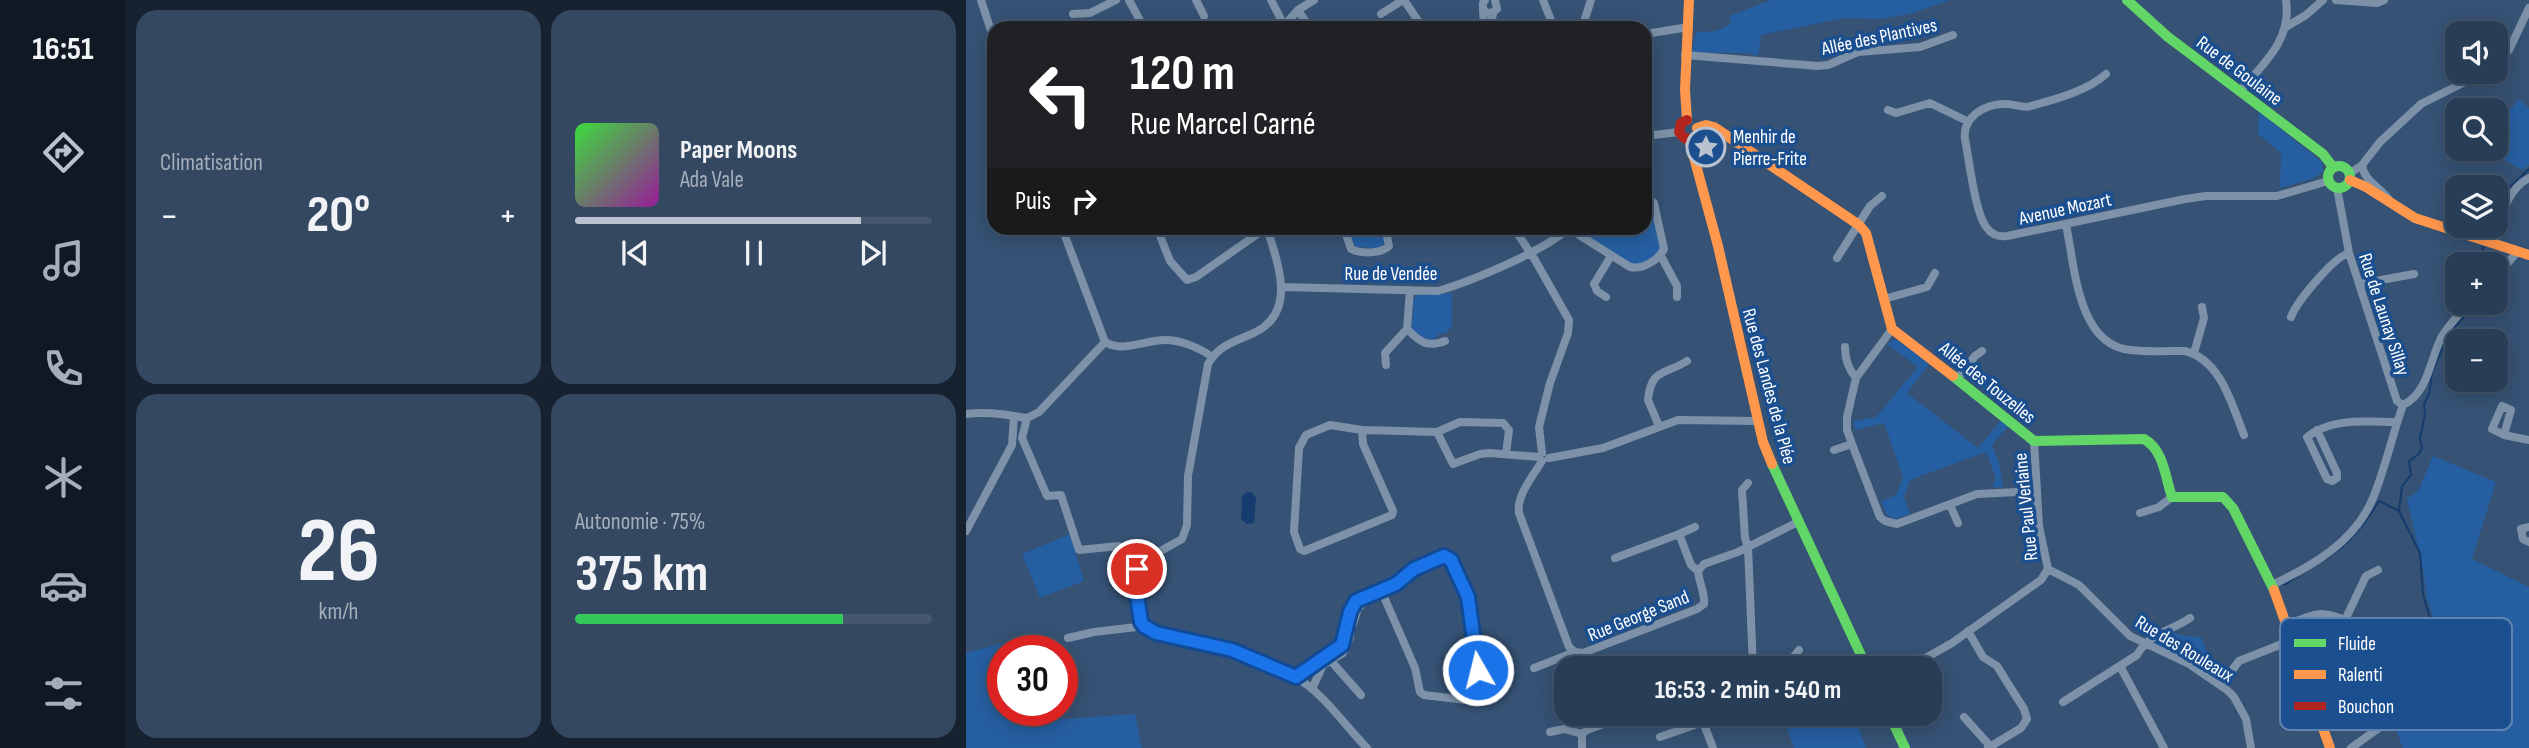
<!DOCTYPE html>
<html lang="fr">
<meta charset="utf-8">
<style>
body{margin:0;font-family:"Sofia Sans Condensed",sans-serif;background:#344961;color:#f1f3f6;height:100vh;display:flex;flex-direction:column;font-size:26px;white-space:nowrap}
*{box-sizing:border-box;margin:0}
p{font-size:23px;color:#a5aeba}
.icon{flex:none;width:38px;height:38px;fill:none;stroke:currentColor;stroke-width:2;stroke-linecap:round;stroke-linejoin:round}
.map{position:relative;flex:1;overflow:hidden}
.drawer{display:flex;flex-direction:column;gap:10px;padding:10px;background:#162230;width:840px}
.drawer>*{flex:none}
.banner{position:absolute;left:21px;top:21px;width:665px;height:214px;border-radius:21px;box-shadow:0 4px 18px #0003,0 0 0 2px #44576d;background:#202124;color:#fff;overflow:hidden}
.controls{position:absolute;left:1479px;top:21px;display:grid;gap:14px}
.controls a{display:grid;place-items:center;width:63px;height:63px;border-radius:14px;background:#283e57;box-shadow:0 4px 18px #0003,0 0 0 2px #44576d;font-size:35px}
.speed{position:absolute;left:21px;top:635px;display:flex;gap:14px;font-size:35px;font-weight:700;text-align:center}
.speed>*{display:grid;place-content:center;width:91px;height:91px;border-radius:50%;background:#283e57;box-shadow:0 4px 18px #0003,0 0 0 2px #44576d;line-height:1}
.speed .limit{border:10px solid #d22;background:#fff;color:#111}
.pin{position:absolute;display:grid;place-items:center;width:60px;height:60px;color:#fff;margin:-30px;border:4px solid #fff;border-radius:50%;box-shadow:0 2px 7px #0007}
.me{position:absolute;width:77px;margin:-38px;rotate:352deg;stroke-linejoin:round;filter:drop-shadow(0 0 5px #0008)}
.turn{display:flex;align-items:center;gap:24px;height:147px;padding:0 28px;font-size:32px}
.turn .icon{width:91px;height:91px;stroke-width:2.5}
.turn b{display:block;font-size:49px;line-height:60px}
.then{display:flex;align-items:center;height:66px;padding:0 28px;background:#0003;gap:14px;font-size:26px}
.big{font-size:52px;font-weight:700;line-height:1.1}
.drawer .card{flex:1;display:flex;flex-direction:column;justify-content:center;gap:10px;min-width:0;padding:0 24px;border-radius:21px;background:#344961}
.drawer .dial{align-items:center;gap:0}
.dial b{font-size:91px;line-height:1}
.song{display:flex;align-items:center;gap:21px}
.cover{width:84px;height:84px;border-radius:10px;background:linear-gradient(135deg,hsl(120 70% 55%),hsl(300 70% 35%))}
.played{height:7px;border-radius:4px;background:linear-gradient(90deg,#b9c2ce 80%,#44576d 80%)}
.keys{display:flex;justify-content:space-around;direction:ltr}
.heat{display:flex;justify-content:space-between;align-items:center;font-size:38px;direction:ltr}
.charge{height:10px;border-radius:5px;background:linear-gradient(90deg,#34c759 75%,#44576d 0)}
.drawer .tiles{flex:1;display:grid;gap:10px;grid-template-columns:repeat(2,1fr)}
.trip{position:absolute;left:588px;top:656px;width:388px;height:70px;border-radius:21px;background:#283e57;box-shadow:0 4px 18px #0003,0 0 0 2px #44576d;font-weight:700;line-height:70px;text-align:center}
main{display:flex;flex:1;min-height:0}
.tabs{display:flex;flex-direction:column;width:126px;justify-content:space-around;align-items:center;background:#101923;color:#a5aeba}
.tabs .icon{width:49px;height:49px}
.tabs .selected{color:#b9c2ce}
.tabs b{font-size:32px;color:#f1f3f6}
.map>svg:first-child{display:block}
</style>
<main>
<nav class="tabs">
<b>16:51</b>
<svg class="icon selected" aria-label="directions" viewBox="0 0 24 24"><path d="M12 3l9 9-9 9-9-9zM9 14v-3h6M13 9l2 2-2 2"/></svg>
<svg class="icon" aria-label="music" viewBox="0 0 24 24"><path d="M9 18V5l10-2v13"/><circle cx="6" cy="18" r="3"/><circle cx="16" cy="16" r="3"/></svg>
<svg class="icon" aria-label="phone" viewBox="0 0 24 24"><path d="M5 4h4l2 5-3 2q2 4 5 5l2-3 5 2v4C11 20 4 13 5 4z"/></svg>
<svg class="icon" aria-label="climate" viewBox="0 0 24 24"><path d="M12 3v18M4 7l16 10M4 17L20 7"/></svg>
<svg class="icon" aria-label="car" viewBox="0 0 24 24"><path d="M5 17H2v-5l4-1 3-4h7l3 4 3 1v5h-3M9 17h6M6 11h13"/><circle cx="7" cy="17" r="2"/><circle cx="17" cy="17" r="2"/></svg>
<svg class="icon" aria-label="filters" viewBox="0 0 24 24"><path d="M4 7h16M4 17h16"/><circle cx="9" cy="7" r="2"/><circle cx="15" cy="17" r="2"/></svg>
</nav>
<section class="drawer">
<div class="tiles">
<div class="card"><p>Climatisation</p>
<div class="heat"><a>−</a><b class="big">20°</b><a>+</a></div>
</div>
<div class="card">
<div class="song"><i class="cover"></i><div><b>Paper Moons</b><p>Ada Vale</p></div></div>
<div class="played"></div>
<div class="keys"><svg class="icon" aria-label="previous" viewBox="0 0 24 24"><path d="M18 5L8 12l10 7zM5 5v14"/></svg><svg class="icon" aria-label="pause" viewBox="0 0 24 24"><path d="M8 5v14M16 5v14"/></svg><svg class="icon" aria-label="next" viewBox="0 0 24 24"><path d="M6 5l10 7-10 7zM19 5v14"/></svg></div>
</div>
<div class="card dial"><b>26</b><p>km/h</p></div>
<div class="card"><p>Autonomie · 75%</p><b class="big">375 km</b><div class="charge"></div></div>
</div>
</section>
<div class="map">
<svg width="1563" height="748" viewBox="0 0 1563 748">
<rect width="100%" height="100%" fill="#365274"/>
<path fill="#265fa1" d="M805,0H984L943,14L914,19L878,18L795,35L792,56L782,53L726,52L730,32C744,32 753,32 765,23L763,16Z
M1553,99L1563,108V165L1556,170L1521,149H1530V128Z
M1293,112L1356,162L1357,172L1346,179L1314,188L1315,153L1292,134Z
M679,202L685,206L695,248L692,254L669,267L608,228H679Z
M386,228H415L419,242L413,248L390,247L383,235Z
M486,293V329H481V333H474L466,341H458L445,328L448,308L445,301L451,295Z
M929,339L964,363L941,393L1012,448L1036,419L1044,424L1026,445L1034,466L1037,488L1026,487L1030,478L1020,452L944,480L938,497L944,514L929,519L921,515L915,501L930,495L937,478L918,423L889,430L888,421L910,417L952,367L921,344Z
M1467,456L1530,482L1506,559L1563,587V748H1437L1425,717L1414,700L1444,679L1434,664L1474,639L1461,599L1457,568L1441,499L1452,491Z
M104,534L118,581L74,598L56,554Z
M1209,633L1219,636L1235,637L1248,672L1241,674L1189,645V641Z
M48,640L63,651H37V710L83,711L84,720L169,714L176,748H0V653Z
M816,714H888L900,748H828Z"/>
<path fill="#153c6e" d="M285,492L290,498L288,523L281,524L275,519L276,496L279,493Z"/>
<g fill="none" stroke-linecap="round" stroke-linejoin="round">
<path stroke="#153c6e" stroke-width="2" d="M1530,214L1543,188L1563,169
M1514,264L1517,247
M1433,511L1454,553L1457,594L1463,615L1485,650L1492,667
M1358,560C1383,545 1398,525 1413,501L1433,511L1436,486L1445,475L1443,461L1453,454L1456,448L1454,438L1459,415L1458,404L1463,395L1466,373L1482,335L1508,305
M1318,585L1332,576"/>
<path stroke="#7d92a8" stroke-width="8" d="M15,0L28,40
M163,0L178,28
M230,0L238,16
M305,0L318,25
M438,0L457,28
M519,0L517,3V10L524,14L531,9L529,0
M577,0L588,28
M1370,0L1411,3L1418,0
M332,10L344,28
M517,10L518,28
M107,14L124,13L150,0
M415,14L437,0
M1320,27L1340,15L1357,0
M316,28L332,10L348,0
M524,28L527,14
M616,28L625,0
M679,34L723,27
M719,55L852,66L862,65L892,52L954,47L987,35
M1530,64L1543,50L1563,8
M1140,74C1121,91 1090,99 1065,106C1055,109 1048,103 1038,104C1018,104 996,118 999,139C1003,159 1009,214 1021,228C1026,235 1033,237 1041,236L1219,199L1240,196H1311L1362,181
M1274,91C1298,63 1326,40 1320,0
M922,110L930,113L964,103L1001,121
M679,136L713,132
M1396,165C1398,182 1415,187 1424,201
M1383,174L1396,165L1414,142L1455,104L1519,72
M1371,188L1383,253L1431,401L1437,405
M1100,225C1109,266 1111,344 1164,350C1182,352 1201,351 1219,351C1255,360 1266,405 1278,435
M96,228L139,342C158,353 179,340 199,340C215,340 234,348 246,357
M191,228L204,261L221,280L230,277L300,228
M301,228C313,267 333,317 281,336C264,343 251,348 242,364L222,476L221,525L216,539L182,558L171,569L169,583L175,622C189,642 244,643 267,650C293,659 325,671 345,688C366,705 382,729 401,748
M381,228L380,234L385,249C395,254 415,254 423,246L419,228
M548,228L569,260L603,320L602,333L584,383L573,427L576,453
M602,228L664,267C676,270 693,260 698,249L688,203L679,197
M1527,244C1535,221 1539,190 1563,178
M695,256L711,286V297
M871,258L904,206L916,196
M1530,277L1551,252
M1393,284L1448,274
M316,287L472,291C506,281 578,251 603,228
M640,297L631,291L628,284L645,256
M918,299L961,287L969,273
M1325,317C1331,301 1368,257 1383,253
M441,329C454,342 461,348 479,341
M926,329L890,378L881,417V430L886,444L914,517L919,521L931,524L1011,494L1071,491
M879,347C879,359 882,369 890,378
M1228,353L1238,318L1236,307
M420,365L419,353L441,329L444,290
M991,379L1009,356L1016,351
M1437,405C1462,393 1464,360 1475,338C1482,325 1494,314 1503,303
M0,414C22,411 40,415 61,418
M61,418L56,438L81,496L95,495L113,550L153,546L171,569
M61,418L73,412L139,342
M693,426L682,400C685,368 699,375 721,361
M396,430L397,444L427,511L426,515L338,551L334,549L328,532L333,448L340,435L364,425L396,430L471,432L487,464L514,454L524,453L573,457
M1351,430L1371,473V478L1366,481L1361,479L1341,437C1366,417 1401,422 1431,422
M471,432L494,422L537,423L543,430L540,454
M1538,435L1545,410L1536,406L1526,429L1538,435L1563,440
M1068,441L1073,526L1082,569
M868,450L886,444
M583,458L637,448L712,420L792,421
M576,461C567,476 550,496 553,513L603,647L609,652L617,653L731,609L738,604C739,592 733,583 732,571L738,564L772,552L832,522
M782,483L776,490L779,538L782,547L787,668
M984,505L992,523
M1174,513L1193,507L1206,497
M1563,527L1555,529L1557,539L1563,542
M0,531L46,445L48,417
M713,534L729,527
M649,558L713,534L725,565L732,571
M1082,569L1113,585L1164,636L1223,664L1261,690L1268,697L1280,719L1285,748
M1306,585C1346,566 1389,542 1407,498C1419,469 1426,436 1437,405
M1379,620L1400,576L1412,570
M387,624L392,608L404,598
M1321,625C1347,615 1351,609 1379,620L1383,644
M1002,631L1017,657L1031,666L1058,709L1061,719L1055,728L1022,748
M102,638L128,632L179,626
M364,660L395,695
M1154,666L1198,748
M568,668L609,652
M801,668L825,660L833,650
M942,668L986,643L1075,580L1082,569
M330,677L376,645L384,612L390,601L430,584L448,569L478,556L486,560L502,597L515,694L508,701L458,695L454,692L449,668L415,590
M1255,685L1273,661L1326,640
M346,689L357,665L377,653L384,637
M1097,702L1171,655C1182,634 1205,631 1224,618
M734,714L747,748
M998,717L1024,746
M584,732L598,729L616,734
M694,737L737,722
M616,748V734L621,730L665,714
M1385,748L1431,715"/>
<path stroke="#63d668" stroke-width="10" d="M1161,0L1202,37L1357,154L1367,167
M1362 177a11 11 0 1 1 22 0a11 11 0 1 1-22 0Z
M987,376L1068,441L1178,439C1198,450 1199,477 1206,497H1257L1267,508L1308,590
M806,464L901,668
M923,714L939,748"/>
<path stroke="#ff974d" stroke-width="10" d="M721,120L719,90L723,0
M731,128L740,125L748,127L893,225L900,233L926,329L987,376
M723,139L752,246L797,442L806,464
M1384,180L1400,187L1449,218L1563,255
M1308,590L1364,748"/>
<path stroke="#b3261e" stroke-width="10" d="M721,120L715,123L713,132L718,138L723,139"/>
</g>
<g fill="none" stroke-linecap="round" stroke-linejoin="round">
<defs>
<path id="route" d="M171,569L169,583L175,622L178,626L190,633L266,650L330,677L376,645L384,612L390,601L430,584L448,569L478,556L485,560L502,597L512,670"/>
</defs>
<use href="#route" stroke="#114b97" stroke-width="18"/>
<use href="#route" stroke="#1a73e8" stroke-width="12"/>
</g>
<defs>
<symbol id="sight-ring" viewBox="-11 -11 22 22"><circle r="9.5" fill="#1b4f8f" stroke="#b9c2ce" stroke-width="1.5"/><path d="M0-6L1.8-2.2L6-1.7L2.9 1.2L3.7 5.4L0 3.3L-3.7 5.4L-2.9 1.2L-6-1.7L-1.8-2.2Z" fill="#b9c2ce"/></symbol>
</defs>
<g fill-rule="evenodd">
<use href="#sight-ring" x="718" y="125" width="44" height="44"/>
</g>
<g text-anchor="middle" stroke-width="7" stroke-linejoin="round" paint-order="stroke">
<g font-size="19" fill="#fff" stroke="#1b4f8f">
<text transform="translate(913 36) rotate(-12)" y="7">Allée des Plantives</text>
<text transform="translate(1274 70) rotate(37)" y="7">Rue de Goulaine</text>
<text transform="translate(1099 208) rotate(-12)" y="7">Avenue Mozart</text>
<text x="425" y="280">Rue de Vendée</text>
<text transform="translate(1419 314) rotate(72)" y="7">Rue de Launay Sillay</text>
<text transform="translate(1022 382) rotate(39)" y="7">Allée des Touzelles</text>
<text transform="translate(804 386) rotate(75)" y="7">Rue des Landes de la Plée</text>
<text transform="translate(1059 507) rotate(-96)" y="7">Rue Paul Verlaine</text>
<text transform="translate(672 615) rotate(-22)" y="7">Rue George Sand</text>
<text transform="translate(1219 648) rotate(31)" y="7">Rue des Rouleaux</text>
</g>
<g font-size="19" fill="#fff" stroke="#1b4f8f" text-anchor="start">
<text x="767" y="143">Menhir de<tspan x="767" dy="22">Pierre-Frite</tspan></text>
</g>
</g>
<rect x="1314" y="618" width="232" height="112" rx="10" fill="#1b4f8f" stroke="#5f84b1" stroke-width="2"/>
<rect x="1328" y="639" width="32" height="8" fill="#63d668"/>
<rect x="1328" y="670" width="32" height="9" fill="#ff974d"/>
<rect x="1328" y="702" width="32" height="8" fill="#b3261e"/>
<g font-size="19" fill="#fff">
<text x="1372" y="650">Fluide</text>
<text x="1372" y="681">Ralenti</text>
<text x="1372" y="713">Bouchon</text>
</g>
</svg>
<div class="controls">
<a><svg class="icon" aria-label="sound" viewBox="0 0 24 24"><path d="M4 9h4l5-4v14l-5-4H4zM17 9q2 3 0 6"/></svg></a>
<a><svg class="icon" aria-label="search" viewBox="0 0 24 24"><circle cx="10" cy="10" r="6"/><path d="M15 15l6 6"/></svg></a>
<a><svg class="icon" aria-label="layers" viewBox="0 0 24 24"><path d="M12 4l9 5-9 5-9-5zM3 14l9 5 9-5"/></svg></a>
<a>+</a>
<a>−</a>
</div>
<div class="speed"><div class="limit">30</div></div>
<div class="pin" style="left:171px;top:569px;background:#d93025"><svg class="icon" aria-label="arrive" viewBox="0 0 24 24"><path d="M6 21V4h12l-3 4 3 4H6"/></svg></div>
<svg class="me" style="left:512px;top:670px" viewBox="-20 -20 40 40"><circle r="17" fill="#1a73e8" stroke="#fff" stroke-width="3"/><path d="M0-11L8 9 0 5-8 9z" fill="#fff"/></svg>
<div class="trip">16:53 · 2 min · 540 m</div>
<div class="banner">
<div class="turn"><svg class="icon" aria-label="left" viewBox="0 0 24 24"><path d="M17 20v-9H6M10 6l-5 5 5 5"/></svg><div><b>120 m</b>Rue Marcel Carné</div></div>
<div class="then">Puis<svg class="icon" aria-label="right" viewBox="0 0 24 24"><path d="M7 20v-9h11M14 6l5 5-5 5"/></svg></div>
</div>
</div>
</main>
